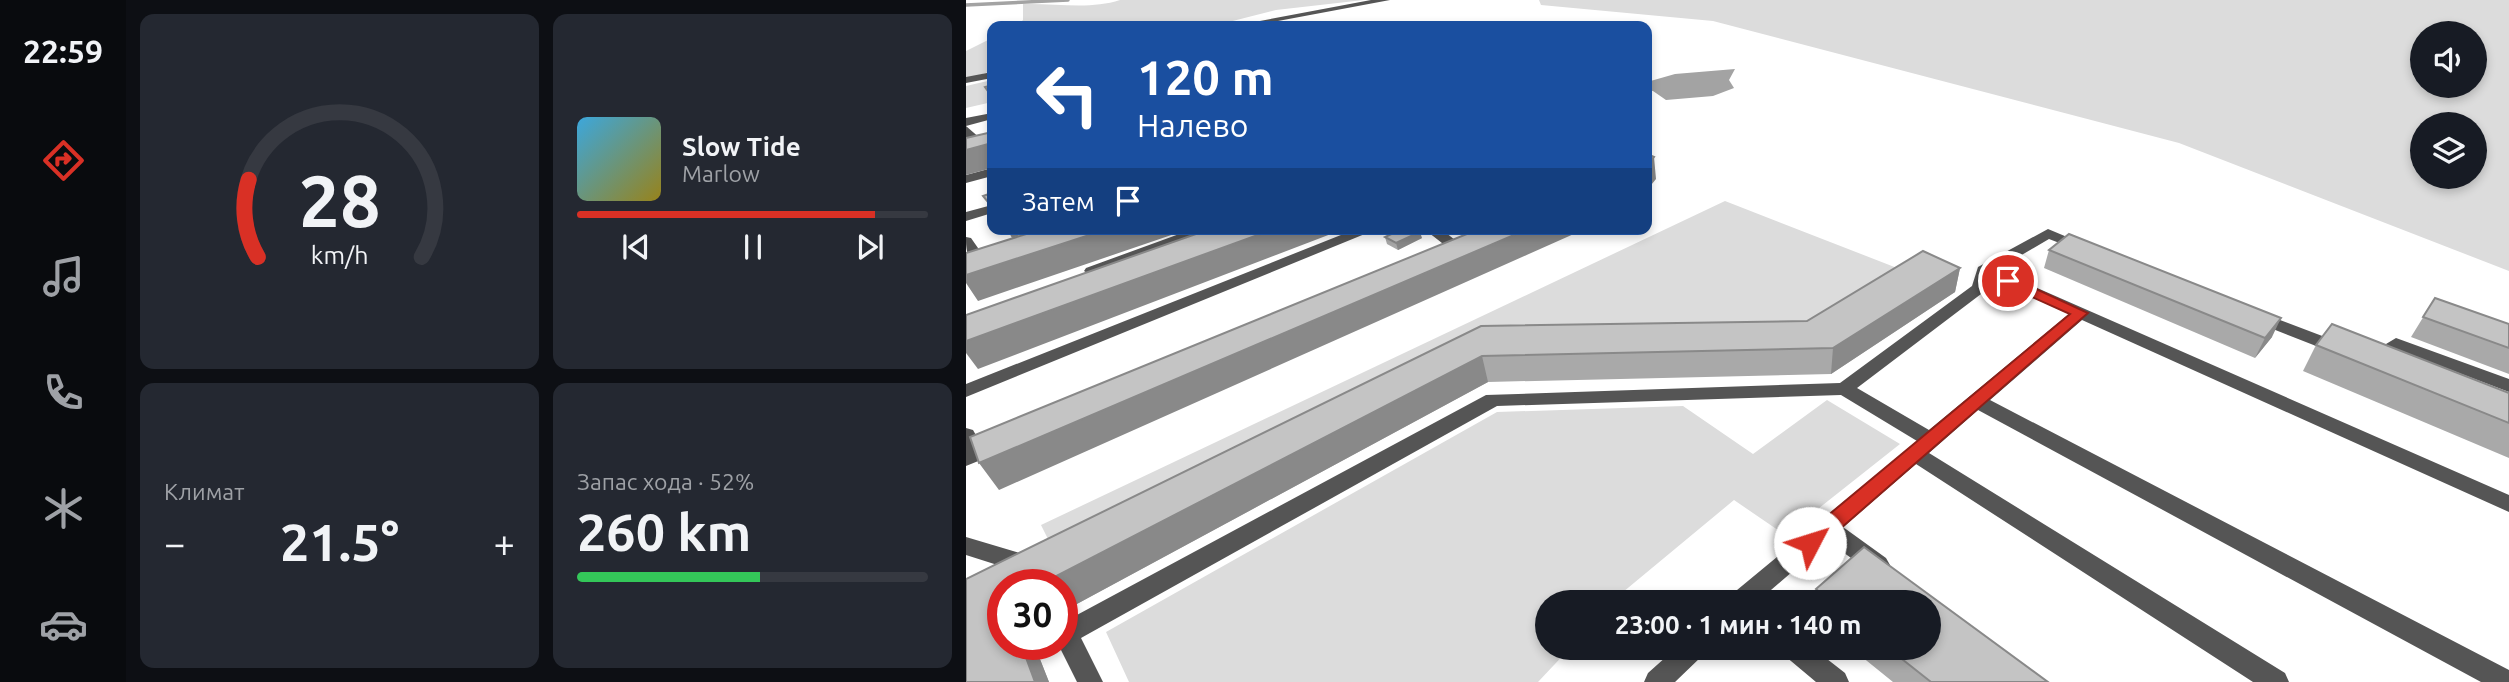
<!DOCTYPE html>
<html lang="ru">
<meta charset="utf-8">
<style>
body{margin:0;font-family:Ubuntu,sans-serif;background:#242831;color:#f1f3f6;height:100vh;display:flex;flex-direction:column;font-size:26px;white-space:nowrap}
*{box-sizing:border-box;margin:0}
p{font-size:23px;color:#9ea1a6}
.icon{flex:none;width:38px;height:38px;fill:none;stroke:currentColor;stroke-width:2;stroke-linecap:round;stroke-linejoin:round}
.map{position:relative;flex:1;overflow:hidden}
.drawer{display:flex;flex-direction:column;gap:14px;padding:14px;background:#0d0f14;width:840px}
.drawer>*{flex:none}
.banner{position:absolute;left:21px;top:21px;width:665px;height:214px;border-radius:14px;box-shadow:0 4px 10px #0003;background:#1a4fa0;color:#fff;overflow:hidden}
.fabs{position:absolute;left:1444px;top:21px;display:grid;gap:14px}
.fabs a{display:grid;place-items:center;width:77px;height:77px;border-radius:50%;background:#171b24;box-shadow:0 4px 10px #0003;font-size:35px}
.speed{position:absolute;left:21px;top:569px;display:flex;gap:14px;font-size:35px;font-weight:700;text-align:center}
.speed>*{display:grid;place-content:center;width:91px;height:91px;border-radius:50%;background:#171b24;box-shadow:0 4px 10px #0003;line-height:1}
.speed .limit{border:10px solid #d22;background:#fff;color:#111}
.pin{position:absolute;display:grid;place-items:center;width:60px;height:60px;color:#fff;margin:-30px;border:4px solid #fff;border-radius:50%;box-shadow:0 2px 7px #0007}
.me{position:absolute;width:77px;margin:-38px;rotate:50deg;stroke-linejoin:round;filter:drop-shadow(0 0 5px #0008)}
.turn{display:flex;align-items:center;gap:24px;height:147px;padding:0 35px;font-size:32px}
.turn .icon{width:91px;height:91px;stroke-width:2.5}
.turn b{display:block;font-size:49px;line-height:60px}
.then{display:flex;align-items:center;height:66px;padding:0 35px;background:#0003;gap:14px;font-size:26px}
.big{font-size:52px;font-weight:700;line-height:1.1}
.drawer .widget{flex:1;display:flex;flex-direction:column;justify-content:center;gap:10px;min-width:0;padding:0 24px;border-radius:14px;background:#242831}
.drawer .dial{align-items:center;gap:0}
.dial svg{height:182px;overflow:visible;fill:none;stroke:#363941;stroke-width:7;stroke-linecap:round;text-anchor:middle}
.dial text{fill:#f1f3f6;stroke:none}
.song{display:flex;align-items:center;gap:21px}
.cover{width:84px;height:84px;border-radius:10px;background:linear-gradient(135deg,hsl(200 70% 55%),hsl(50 70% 35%))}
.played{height:7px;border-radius:4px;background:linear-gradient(90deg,#d93025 85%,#363941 85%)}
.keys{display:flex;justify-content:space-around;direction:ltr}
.heat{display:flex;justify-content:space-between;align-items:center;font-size:38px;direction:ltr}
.charge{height:10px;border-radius:5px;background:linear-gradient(90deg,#34c759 52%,#363941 0)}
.drawer .tiles{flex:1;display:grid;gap:14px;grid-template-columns:repeat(2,1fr)}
.trip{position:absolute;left:569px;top:590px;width:406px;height:70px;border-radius:35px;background:#171b24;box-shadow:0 4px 10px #0003;font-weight:700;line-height:70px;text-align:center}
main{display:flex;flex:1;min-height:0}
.tab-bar{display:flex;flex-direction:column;width:126px;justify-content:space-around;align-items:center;background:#090b0e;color:#9ea1a6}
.tab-bar .icon{width:49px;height:49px}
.tab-bar .on{color:#d93025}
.tab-bar b{font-size:32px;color:#f1f3f6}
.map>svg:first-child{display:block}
</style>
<main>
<nav class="tab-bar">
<b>22:59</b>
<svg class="icon on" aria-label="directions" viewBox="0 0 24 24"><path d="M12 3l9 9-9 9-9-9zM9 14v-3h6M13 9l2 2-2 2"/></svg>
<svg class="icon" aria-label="music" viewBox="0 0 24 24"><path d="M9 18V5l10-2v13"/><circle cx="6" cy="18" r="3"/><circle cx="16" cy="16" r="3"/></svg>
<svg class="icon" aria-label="phone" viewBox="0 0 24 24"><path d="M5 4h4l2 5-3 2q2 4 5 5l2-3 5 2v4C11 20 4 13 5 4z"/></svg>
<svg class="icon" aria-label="climate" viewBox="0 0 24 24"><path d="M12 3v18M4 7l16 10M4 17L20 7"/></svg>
<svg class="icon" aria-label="car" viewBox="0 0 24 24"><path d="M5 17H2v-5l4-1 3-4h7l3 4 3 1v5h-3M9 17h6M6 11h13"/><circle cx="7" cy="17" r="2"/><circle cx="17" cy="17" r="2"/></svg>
</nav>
<section class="drawer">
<div class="tiles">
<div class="widget dial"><svg viewBox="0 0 100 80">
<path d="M14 69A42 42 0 1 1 86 69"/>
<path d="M14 69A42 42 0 0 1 10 35" stroke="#d93025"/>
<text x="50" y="56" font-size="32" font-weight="700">28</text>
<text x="50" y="72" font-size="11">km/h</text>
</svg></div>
<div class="widget">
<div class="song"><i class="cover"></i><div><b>Slow Tide</b><p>Marlow</p></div></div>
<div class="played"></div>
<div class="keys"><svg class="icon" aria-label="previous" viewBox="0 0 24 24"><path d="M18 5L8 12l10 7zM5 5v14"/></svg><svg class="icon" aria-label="pause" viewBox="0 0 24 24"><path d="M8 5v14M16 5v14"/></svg><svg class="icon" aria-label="next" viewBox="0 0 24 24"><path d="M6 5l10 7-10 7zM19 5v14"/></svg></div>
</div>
<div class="widget"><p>Климат</p>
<div class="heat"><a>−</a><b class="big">21.5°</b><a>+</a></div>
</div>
<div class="widget"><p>Запас хода · 52%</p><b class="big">260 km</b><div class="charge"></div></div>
</div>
</section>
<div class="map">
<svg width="1543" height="682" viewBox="0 0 1543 682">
<rect width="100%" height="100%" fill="#fff"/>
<path fill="#dcdcdc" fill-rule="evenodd" d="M154,0H398L310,10L247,26H51L57,20V4C89,3 124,10 154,0Z
M573,0H1543V271L1213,143L747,21L575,5ZM1456,33H1508V86H1456ZM1456,124H1508V177H1456Z
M26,38V71L0,79V51Z
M26,80V102L0,108V86Z
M759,201L931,268L830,330L530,333L91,557L75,525Z
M861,400L934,444L819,535L768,500L645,602H581V648H604L572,682H163L140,632L531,412L717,406L787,454Z"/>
<path fill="#a3a3a3" d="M769,69L763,80L768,88L747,96L700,100L687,91L681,90V82L709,74Z"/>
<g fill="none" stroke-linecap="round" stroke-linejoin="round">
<path stroke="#a3a3a3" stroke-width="3.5" d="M0,5L102,0"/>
<path fill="#555" fill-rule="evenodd" d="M405,0H424L286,26H267Z
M26,72V78L0,83V77Z
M26,113V119L0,126V118Z
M0,126L23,146V152H15L0,137Z
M26,168V176L0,183V175Z
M26,205V213L0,221V212Z
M227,229H248L132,274L126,276L118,271L120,268Z
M390,229H411L0,397V384Z
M458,229H475L498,247L490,252L485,250Z
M1082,229L1125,247L1117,252L1083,239L1030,270L1543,495V512L1116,320L1024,400L1543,670V682H1515L1012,410L963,453L1319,673L1323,682H1287L950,464L877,527L920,558L924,565L920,572L912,575L904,572L862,541L791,602H762L765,595L951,441L875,395L531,406L115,638L137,682H111L92,644H96V623L520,395L874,383L1006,286L1012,267ZM1024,278L1103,314L963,430L891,388L1019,291Z
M0,237L5,238L19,258L16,261L11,263C0,259 0,247 0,237Z
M1290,311L1380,345L1383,349L1380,353H1368L1284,320L1282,316Z
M1430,338L1543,379V392L1432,350L1412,364H1400L1397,360L1400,356Z
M0,428L7,430L15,444L30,439L37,441L40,446L37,451L0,466Z
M0,537L60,555L73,570L69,577L61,580L44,569L0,555Z
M710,648H740L736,656L709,682H678L682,673Z
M815,648H847L879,673L883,682H850L819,656Z"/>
</g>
<path fill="#a9a9a9" d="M419,237L456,238L432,250L421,244Z
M1083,250L1306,337L1289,358L1078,268Z
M994,268L989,292L865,374L522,382L96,612V584L37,644H68L83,682H0V579L515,326L841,321Z
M1469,298L1543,324V374L1445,337Z
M1350,345L1543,393V458L1337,371Z
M898,547L1082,682H927L885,648H962V602H848L850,589Z"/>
<path fill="#898989" d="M26,143V168L0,175V150Z
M688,157L690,179L681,190V166Z
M41,229H72L46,238Z
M142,229H223L12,301L0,283V275Z
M308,229H378L12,369L0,353V341Z
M562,229H619L33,490L13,463Z
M454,232L456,238L432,250L430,243Z
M994,268L989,292L865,374L867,348Z
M1315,318L1306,337L1289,358L1299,338Z
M516,356L522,382L96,612V584H75Z
M55,644H68L83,682H69Z"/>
<path fill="#c4c4c4" stroke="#898989" stroke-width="2" d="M26,85V94H24L19,87Z
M26,132V143L0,150V138Z
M681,154L688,157L681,166Z
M26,193V207L17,196Z
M76,229H142L0,275V253Z
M244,229H308L0,341V315Z
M436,229H449L454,232L430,243L419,237Z
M513,229H562L13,463L4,437Z
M1103,234L1315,318L1299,338L1083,250Z
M957,251L994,268L867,348L516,356L75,584H37V644H55L69,682H0V579L515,326L841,321Z
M1469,298L1543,324V348L1457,317Z
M1366,324L1543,393V423L1350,345Z
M898,547L1082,682H965L922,648H962V602H865L850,589Z"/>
<path fill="#d93025" stroke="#8d1f18" stroke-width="2" d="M1042,276L1122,313L851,549L844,551L836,549L833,543L836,537L1104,314L1037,284L1035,281L1037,278Z"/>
</svg>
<div class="fabs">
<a><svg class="icon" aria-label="sound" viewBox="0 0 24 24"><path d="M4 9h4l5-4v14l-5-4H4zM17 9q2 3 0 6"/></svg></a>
<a><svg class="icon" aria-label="layers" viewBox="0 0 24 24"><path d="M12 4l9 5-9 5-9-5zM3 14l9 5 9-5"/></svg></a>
</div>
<div class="speed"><div class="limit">30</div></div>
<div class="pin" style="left:1042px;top:281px;background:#d93025"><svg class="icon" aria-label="arrive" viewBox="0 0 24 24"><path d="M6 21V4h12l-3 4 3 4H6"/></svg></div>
<svg class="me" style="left:844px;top:543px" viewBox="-20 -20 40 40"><circle r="19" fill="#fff"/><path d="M0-13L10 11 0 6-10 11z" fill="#d93025"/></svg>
<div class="trip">23:00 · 1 мин · 140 m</div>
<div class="banner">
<div class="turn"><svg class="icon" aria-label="left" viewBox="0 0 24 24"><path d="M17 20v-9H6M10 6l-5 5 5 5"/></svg><div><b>120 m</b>Налево</div></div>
<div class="then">Затем<svg class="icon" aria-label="arrive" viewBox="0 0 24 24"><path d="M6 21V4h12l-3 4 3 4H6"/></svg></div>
</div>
</div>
</main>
